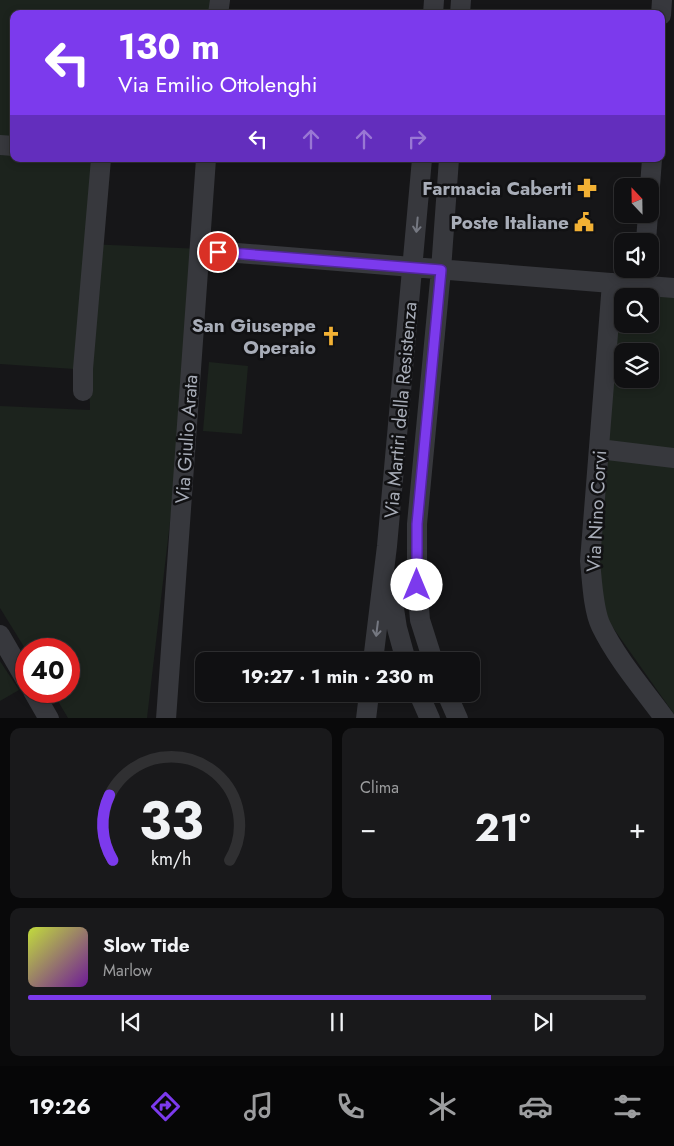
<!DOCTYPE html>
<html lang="it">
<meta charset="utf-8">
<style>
body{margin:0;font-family:Jost,sans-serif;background:#19191b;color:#f1f3f6;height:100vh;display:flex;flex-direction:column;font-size:19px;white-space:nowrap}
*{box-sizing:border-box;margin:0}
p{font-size:16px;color:#9c9d9f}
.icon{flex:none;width:28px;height:28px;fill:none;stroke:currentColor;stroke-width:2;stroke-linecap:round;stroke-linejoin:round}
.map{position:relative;height:718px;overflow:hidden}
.details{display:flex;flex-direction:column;gap:10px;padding:10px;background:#09090a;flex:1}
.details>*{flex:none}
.guide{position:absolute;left:10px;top:10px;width:655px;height:152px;border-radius:10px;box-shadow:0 2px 8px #0003,0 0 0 1px #303032;background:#7c3aed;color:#fff;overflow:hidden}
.needle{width:32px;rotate:338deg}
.fabs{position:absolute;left:614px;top:178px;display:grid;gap:10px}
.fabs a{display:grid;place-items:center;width:45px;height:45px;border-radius:10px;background:#101012;box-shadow:0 2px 8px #0003,0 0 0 1px #303032;font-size:25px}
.speed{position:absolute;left:15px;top:638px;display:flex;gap:10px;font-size:25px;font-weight:700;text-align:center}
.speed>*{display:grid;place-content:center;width:65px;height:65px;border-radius:50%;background:#101012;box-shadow:0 2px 8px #0003,0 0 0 1px #303032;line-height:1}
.speed .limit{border:8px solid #d22;background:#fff;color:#111}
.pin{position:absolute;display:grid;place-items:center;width:42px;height:42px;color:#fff;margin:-21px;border:2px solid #fff;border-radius:50%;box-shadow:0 1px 5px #0007}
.me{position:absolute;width:55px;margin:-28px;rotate:0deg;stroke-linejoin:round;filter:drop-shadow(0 0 4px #0008)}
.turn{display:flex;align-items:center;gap:18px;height:105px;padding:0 25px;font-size:22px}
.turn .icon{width:65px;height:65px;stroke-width:2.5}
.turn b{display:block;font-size:35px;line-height:42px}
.lanes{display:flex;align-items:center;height:48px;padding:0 25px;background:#0003;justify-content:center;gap:25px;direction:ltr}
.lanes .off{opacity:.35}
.big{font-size:38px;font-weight:700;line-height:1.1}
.details .card{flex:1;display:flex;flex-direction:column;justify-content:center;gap:8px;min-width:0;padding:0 18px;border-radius:10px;background:#19191b}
.details .dial{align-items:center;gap:0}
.dial svg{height:130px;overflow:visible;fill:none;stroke:#303032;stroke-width:7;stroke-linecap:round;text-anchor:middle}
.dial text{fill:#f1f3f6;stroke:none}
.song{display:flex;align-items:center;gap:15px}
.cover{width:60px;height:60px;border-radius:8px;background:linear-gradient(135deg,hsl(70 70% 55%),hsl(280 70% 35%))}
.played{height:5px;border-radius:2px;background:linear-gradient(90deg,#7c3aed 75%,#303032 75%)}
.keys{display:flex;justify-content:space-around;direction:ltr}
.heat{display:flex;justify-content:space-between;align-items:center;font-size:28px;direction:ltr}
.details .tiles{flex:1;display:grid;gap:10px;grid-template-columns:1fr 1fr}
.card:last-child{grid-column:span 2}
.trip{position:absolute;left:195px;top:652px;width:285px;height:50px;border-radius:10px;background:#101012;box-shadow:0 2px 8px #0003,0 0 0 1px #303032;font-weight:700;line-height:50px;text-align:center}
.tabs{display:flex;height:80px;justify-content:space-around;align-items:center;background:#060607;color:#9c9d9f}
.tabs .icon{width:35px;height:35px}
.tabs .current{color:#7c3aed}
.tabs b{font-size:22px;color:#f1f3f6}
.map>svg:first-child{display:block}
</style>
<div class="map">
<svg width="674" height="719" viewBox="0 0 674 719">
<rect width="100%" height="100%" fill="#161618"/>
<path fill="#1c231d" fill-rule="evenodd" d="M0,0H219L218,14H14V159H92L88,244L202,249L147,718H68L52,691H69V649H26V650L0,608V406L90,410L89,370L0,364Z
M620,292L674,296V452L607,444ZM622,296H650V324H622ZM622,351H650V379H622Z
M209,362L248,366L242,434L203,431Z
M602,456L674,465V714L609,622L595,570Z
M0,661L19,690L0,701Z"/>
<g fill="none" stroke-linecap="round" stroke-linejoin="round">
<path stroke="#37383d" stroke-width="20" d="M218,14L220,0
M433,14L434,0
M460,14L461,0
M661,15L662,0
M0,145L14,146
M650,186L652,159
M646,241L648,214
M200,250L674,288
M612,283L590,561C592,579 593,610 601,626C617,659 643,689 665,719
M83,391V369L101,159
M599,449L674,458
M390,583L397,628L406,661
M0,635L26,680
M373,661L387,546L422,159
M433,661L420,620L417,585V524L441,270L449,159
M33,691L49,719
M419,694L430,719
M447,694L458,719
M166,719L206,159
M366,719L369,694"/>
</g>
<defs><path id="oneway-shaft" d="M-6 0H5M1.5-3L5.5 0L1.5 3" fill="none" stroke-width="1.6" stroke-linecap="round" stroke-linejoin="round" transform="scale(1.25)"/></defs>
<g stroke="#757881">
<use href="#oneway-shaft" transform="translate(417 225) rotate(95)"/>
<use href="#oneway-shaft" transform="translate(377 629) rotate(97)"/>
</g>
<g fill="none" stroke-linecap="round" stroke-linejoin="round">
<defs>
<path id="route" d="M218,252L441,270L417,524V585"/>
</defs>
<use href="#route" stroke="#51269a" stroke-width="12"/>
<use href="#route" stroke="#7c3aed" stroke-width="9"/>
</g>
<defs>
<symbol id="pharmacy-bare" viewBox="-9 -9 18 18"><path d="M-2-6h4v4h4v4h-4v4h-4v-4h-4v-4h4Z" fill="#f2b134" stroke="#111113" stroke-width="2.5" paint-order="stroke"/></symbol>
<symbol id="civic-bare" viewBox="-9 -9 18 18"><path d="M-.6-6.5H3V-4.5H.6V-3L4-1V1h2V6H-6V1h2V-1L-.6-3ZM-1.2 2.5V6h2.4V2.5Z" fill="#f2b134" stroke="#111113" stroke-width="2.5" paint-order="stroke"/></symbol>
<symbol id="church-bare" viewBox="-9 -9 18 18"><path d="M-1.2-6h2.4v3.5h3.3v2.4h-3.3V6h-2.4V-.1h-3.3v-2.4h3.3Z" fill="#f2b134" stroke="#111113" stroke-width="2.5" paint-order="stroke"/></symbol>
</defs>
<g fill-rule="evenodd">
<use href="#pharmacy-bare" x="573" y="174" width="28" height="28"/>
<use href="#civic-bare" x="570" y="208" width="28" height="28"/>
<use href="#church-bare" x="317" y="322" width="28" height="28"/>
</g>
<g text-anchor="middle" stroke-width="5" stroke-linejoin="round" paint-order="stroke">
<g font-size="19" font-weight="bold" fill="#a8adb8" stroke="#111113" text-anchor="end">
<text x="572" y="195">Farmacia Caberti</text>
<text x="569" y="229">Poste Italiane</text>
<text x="316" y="332">San Giuseppe<tspan x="316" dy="22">Operaio</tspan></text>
</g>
<g font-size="19" fill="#a8adb8" stroke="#111113">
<text transform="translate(400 410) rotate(-85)" y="7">Via Martiri della Resistenza</text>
<text transform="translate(186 439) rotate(-86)" y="7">Via Giulio Arata</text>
<text transform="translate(596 511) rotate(-87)" y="7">Via Nino Corvi</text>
</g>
</g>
</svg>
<div class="fabs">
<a><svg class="needle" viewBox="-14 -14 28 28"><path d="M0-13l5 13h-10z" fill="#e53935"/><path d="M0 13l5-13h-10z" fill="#9c9d9f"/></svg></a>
<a><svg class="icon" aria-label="sound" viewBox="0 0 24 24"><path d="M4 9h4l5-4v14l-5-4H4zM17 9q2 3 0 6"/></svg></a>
<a><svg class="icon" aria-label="search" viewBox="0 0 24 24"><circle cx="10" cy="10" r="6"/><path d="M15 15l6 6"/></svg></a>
<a><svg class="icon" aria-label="layers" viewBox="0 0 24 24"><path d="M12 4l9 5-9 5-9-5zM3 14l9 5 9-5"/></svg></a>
</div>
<div class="speed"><div class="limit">40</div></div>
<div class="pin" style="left:218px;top:252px;background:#d93025"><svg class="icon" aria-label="arrive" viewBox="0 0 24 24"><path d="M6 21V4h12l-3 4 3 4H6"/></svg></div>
<svg class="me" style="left:417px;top:585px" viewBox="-20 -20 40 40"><circle r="19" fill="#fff"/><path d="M0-13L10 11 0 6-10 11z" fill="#7c3aed"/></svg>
<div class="trip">19:27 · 1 min · 230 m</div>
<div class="guide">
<div class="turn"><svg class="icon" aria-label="left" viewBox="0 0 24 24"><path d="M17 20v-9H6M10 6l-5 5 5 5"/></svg><div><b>130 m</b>Via Emilio Ottolenghi</div></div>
<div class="lanes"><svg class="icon" aria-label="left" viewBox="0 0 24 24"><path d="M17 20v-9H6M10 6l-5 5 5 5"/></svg><svg class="icon off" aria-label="ahead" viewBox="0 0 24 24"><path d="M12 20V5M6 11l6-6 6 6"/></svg><svg class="icon off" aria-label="ahead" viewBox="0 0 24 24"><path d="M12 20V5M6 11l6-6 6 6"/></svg><svg class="icon off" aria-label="right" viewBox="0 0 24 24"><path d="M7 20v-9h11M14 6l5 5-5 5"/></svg></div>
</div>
</div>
<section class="details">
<div class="tiles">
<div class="card dial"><svg viewBox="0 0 100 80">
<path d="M14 69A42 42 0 1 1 86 69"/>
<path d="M14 69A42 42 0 0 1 12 29" stroke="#7c3aed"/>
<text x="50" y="56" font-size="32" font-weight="700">33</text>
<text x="50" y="72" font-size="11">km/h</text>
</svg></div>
<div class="card"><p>Clima</p>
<div class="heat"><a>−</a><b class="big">21°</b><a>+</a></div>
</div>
<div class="card">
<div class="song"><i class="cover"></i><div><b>Slow Tide</b><p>Marlow</p></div></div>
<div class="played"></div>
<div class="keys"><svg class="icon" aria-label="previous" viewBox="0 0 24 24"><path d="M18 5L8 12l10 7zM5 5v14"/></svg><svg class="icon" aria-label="pause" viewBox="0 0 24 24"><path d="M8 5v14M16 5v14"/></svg><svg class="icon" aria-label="next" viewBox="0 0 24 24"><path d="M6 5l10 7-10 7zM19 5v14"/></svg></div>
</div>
</div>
</section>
<nav class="tabs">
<b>19:26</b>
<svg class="icon current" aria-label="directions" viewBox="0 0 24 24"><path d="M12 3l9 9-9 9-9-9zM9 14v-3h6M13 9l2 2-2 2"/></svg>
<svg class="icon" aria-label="music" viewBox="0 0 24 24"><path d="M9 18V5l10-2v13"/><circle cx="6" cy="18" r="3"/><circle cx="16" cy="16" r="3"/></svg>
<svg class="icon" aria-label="phone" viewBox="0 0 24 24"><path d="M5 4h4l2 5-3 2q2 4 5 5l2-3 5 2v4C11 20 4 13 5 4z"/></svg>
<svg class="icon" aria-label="climate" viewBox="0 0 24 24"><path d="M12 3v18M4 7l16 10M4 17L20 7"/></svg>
<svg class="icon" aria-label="car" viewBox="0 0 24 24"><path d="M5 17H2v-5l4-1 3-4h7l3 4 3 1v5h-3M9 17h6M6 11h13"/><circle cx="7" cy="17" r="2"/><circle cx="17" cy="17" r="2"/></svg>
<svg class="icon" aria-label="filters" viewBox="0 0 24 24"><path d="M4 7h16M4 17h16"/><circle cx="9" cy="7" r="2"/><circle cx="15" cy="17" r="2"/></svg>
</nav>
